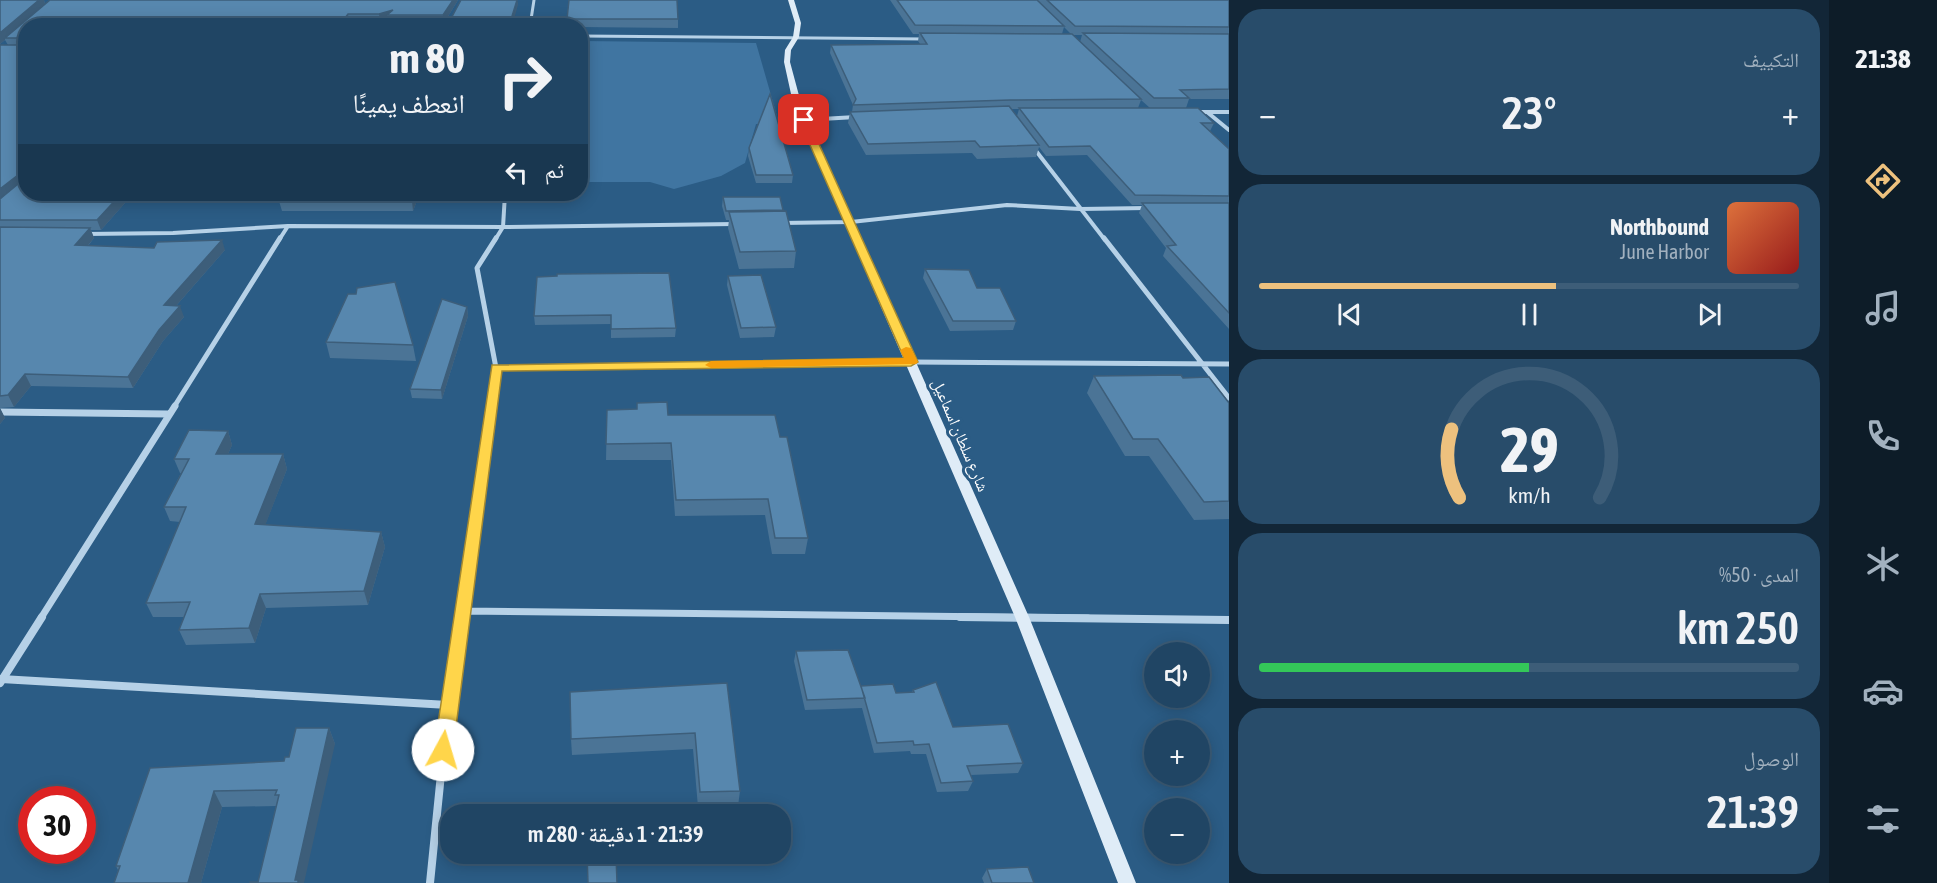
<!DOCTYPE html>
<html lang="ar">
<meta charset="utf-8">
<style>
body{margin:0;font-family:"Asap Condensed","Noto Naskh Arabic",sans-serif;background:#284c6a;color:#f1f3f6;direction:rtl;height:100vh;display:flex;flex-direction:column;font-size:22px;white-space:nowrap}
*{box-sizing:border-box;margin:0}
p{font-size:20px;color:#a2b1bf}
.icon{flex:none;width:33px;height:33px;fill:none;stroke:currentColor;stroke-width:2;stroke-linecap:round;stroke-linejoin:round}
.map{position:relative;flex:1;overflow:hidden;direction:ltr}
.sheet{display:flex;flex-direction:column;gap:9px;padding:9px;background:#122637;width:600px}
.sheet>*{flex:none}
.banner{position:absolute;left:18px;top:18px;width:570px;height:183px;border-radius:24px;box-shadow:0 3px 15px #0003,0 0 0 2px #3d5d78;direction:rtl;background:#204564;color:#f1f3f6;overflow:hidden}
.buttons{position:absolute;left:1144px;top:642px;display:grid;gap:12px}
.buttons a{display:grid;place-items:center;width:66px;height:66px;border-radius:50%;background:#204564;box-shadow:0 3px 15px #0003,0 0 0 2px #3d5d78;font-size:30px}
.speed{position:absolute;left:18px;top:786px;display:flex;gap:12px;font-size:30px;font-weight:700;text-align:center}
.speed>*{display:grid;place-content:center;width:78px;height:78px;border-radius:50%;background:#204564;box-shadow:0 3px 15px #0003,0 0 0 2px #3d5d78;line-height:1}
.speed .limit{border:9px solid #d22;background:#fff;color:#111}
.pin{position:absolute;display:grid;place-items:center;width:51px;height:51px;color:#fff;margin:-26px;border-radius:12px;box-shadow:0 3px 9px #0006}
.me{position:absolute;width:66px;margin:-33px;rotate:6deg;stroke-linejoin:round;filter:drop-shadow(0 0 4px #0008)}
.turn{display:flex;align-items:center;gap:21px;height:126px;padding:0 24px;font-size:27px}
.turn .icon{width:78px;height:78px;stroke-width:2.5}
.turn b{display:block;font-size:42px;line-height:51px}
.then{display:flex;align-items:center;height:57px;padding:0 24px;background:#0003;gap:12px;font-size:22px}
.big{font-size:45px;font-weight:600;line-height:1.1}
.sheet .tile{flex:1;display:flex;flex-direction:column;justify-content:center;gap:9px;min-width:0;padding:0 21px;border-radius:24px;background:#284c6a}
.sheet .dial{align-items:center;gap:0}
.dial svg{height:156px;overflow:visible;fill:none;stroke:#3d5d78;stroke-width:7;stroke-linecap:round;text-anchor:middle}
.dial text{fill:#f1f3f6;stroke:none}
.song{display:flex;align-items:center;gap:18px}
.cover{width:72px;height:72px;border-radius:9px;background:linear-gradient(135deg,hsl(20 70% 55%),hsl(0 70% 35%))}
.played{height:6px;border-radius:3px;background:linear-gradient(90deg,#edc17e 55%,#3d5d78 55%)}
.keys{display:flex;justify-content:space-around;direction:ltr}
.heat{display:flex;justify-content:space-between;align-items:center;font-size:33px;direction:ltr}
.charge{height:9px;border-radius:4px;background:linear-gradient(90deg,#34c759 50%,#3d5d78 0)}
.trip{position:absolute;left:440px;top:804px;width:351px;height:60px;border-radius:24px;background:#204564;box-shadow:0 3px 15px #0003,0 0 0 2px #3d5d78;font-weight:600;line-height:60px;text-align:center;direction:rtl}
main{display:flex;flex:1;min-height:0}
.dock{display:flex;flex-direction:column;width:108px;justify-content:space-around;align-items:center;background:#0d1c28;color:#a2b1bf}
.dock .icon{width:42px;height:42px}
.dock .on{color:#edc17e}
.dock b{font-size:27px;color:#f1f3f6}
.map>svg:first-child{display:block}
</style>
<main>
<nav class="dock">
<b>21:38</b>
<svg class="icon on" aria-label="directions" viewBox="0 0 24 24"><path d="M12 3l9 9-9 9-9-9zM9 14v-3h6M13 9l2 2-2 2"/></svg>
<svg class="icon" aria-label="music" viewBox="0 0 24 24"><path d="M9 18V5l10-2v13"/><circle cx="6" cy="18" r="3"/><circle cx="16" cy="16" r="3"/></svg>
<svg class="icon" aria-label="phone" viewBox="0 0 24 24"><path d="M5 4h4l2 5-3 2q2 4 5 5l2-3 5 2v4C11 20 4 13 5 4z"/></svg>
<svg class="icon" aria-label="climate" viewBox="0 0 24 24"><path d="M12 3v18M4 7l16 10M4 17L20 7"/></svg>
<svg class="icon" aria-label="car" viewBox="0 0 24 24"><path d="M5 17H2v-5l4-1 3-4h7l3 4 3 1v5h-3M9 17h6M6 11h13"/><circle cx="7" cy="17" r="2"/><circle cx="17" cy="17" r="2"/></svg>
<svg class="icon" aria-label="filters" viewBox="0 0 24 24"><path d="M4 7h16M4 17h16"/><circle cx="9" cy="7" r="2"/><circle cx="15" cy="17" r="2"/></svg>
</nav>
<section class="sheet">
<div class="tile"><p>التكييف</p>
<div class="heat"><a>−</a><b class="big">23°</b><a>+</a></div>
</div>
<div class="tile">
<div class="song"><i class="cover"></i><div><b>Northbound</b><p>June Harbor</p></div></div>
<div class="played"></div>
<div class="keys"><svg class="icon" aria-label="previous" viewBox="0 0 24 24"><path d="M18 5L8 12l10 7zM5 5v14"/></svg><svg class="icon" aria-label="pause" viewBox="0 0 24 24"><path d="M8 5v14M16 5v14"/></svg><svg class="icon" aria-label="next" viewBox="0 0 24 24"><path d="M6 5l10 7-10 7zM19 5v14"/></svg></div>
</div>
<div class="tile dial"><svg viewBox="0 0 100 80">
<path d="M14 69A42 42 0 1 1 86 69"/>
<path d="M14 69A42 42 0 0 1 10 34" stroke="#edc17e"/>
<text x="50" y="56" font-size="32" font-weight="700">29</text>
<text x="50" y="72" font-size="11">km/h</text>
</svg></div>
<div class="tile"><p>المدى · 50%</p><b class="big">250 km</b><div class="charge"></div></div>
<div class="tile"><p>الوصول</p><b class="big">21:39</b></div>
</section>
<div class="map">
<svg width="1229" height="883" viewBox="0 0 1229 883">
<rect width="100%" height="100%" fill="#2b5c85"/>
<path fill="#4075a1" d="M581,41L756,43L779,123L756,124L745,163L721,176L674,189L650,182H581Z"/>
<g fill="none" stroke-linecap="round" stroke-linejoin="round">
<path stroke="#b6d1e7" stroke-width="3" d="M530,26L534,0
M580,36L925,39"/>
<path stroke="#b6d1e7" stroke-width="4" d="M1194,112H1229
M1207,112L1229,130
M804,120L856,117
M1033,147L1105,240
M781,223L851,222L1007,205L1080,209L1147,208
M85,234L173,233L288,226L503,227L735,224
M279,240L288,226
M495,240L503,227L505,194"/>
<path stroke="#b6d1e7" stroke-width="5" d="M1104,238L1229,398
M496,368L911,362L1229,364
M174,407L280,238
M490,407L496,368L477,268L496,238"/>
<path stroke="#b6d1e7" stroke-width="7" d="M0,412L168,414
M463,611L1088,618
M41,618L175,406
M460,618L491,406"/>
<path stroke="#b6d1e7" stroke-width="8" d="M960,617L1229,620
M1,679L448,705
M0,683L42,617
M430,883L448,705L461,617"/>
<path fill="#dfecf7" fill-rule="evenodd" d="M788,0H794L801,23L799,37L791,50L790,62L801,103L1029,617L1136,883H1118L1015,617L793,103L784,62L785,50L793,37L795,23Z"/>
</g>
<path fill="#4b7496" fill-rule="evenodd" d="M0,0H44L45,4L458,0L444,23L388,22V20L380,22H349L26,26V194H133L101,230H91L94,238L88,246L225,250L176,306L184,317L163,341L133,388L31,386L14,407L0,408L5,418L0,424V45H8L5,40L0,44Z
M890,0H1229V99H1189L1186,108L1214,123L1210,131L1229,149V329L1163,256L1166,248L1139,213L1142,205H1132L1087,155L1046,156L1039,147L1036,157L977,159L972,153L866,155L848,123L850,112H852L853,105L830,53L831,45L920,44L918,41L919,34H913ZM1064,27L1071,34H1062ZM1072,35H1082L1080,42ZM1141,100L1150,108H1138ZM1011,109H1019L1017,116Z
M567,19H678V28L580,27V26H567Z
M749,148L793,175L792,183H756L748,156Z
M284,194H432L430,198H418L413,211H282L279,201Z
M723,197L783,211L796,251L794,268L739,269L728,228L729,220H726L722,206Z
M925,269L977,288L1016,321L1013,330L950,331L923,278Z
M728,276L776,327L774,337L740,338L727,285Z
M537,277L676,328L675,337L611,338V324L535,325L534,316Z
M467,307L468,316L442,399L412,398L410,389Z
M326,342L413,345L416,361L330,358Z
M1094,376L1183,378L1229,403V519L1194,520L1149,456H1125L1087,393Z
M607,410L668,415L780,437L808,538L805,554H772L765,515L675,516L671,460H606Z
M228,431L232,445L228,454H283L287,469L265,525L381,532L385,547L368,605L266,608L255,643L186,645L179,630L184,617H153L146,603L180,522L170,521L164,507L181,473H180L174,459Z
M796,651L861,687L896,693L912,692L913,690L953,727L1023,763L1018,773L971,775L973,781L968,791L937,792L926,754H911L910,751L874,753L862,708L805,710L794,661Z
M727,683L740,791L738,806L698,807L693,749L572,755L571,739Z
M329,728L335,744L258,882L276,806L222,807L201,883H114L118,870L116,866L150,768L284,761L289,757Z
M987,869L1034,883H984L982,878Z"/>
<path fill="#3d5e7a" d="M39,0H44L45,4L5,38V40L0,44V33Z
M453,0H458L444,23L443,15Z
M518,0V5L512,26H509Z
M393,10L387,15L388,20L380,22L379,14Z
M348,14L349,22L346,26H339Z
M22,172L26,181L0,202V189Z
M121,194H133L101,230L97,220Z
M415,194H418V198L413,211L412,201Z
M90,228L94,238L79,256L75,245Z
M222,240L225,250L168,315L164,305Z
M180,306L184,317L163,341L133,388L128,377L159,330Z
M467,307L468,316L442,399L441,390Z
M25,374L31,386L14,407L8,395Z
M0,408L5,418L0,424Z
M228,431L232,445L222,468L216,454Z
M283,454L287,469L260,539L255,524Z
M381,532L385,547L368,605L364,591Z
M260,594L266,608L255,643L249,628Z
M329,728L335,744L304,883H296L295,880Z
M214,791L222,807L201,883H188Z"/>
<path fill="#5787ae" stroke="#3d5e7a" stroke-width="1.5" d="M0,0H39L0,33Z
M50,0H453L443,15H387L393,10L379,14H348L339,26H26V41L24,38H5Z
M461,0H517L509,26H447Z
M569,0H677L678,19H567Z
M897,0H1037L1064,26L915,25Z
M1047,0H1229V27L1075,26Z
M920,33L1072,34L1141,99L1010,100L853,105L856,99L831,45L927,44Z
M1083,33L1229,34V89L1180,90L1189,98H1154Z
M26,43V175L22,172L0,189V45H23Z
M770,94L793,175H756L749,148Z
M1009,106L1039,145L980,147L975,141L868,144L850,112Z
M1019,108H1198L1214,123H1201L1229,149V196L1135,195L1090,146L1049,147Z
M26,176V194H121L97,220H0V199L24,179Z
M284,194H415L412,201H279Z
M723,197H780L783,210L726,211Z
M1142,203H1229V313L1167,246L1176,245Z
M786,211L796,251L740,252L729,212Z
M0,227L90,228L75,245L154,248L157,242L222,240L164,305L180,306L159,330L128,377L25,374L8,395L0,396Z
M925,269L969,270L977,288H1000L1016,321H953Z
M669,273L676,328L611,329V315L534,316L537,277L557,276V274Z
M761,275L776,327L741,328L728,276Z
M395,282L413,345L326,342L348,294H356L357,288Z
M442,299L467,307L441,390L410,389Z
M1181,375L1183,378L1209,377L1229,403V501L1204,502L1158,439H1133L1094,376Z
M667,402L668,415H775L780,437H787L808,538H775L768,499L676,500L671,443L606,444L607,410L637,409V403Z
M189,430L228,431L216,454H283L255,524L381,532L364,591L260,594L249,628L179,630L190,602L146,603L186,507H164L189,459H174Z
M848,650L865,698L807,700L796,651Z
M936,682L953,727L1008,724L1023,763L967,766L973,781L941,783L929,744L914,745L913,741L877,743L861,686L893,684L896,693L914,692L913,690Z
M727,683L740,791L700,792L695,733L571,739L570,692Z
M296,728H329L295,880H298V883H250V882H258L279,795H275L277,790L214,791L188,883H114L120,866H116L150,768L284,761L285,757H289Z
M587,854H616L617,883H588Z
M1028,867L1034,883H992L987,869Z"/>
<path fill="#ffd54a" stroke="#a68a30" stroke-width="1.5" d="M801,118L808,120L918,362L911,366L502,371L453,750L450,755L443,758L437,755L434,750L492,365L904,358L799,120Z"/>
<path fill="#f59e0b" d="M906,347L911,348L918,362L916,364L711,368L705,365L711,361L904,358L900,350Z"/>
<g text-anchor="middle" stroke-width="6" stroke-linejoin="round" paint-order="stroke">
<g font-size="16" fill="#fff" stroke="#2b5c85">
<text transform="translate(961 435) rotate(67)" y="6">شارع سلطان اسماعيل</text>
</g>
</g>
</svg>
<div class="buttons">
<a><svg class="icon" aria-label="sound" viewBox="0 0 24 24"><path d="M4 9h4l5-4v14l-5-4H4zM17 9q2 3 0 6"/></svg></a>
<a>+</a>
<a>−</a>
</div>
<div class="speed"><div class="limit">30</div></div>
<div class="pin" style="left:804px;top:120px;background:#d93025"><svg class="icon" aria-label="arrive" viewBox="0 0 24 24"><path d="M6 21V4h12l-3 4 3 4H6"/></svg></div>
<svg class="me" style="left:443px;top:750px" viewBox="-20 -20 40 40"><circle r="19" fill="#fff"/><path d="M0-13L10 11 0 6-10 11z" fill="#ffd54a"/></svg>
<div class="trip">21:39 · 1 دقيقة · 280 m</div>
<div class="banner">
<div class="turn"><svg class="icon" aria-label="right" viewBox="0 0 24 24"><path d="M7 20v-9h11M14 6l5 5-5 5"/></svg><div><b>80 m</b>انعطف يمينًا</div></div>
<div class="then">ثم<svg class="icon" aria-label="left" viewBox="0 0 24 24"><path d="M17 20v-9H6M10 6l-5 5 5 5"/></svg></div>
</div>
</div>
</main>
